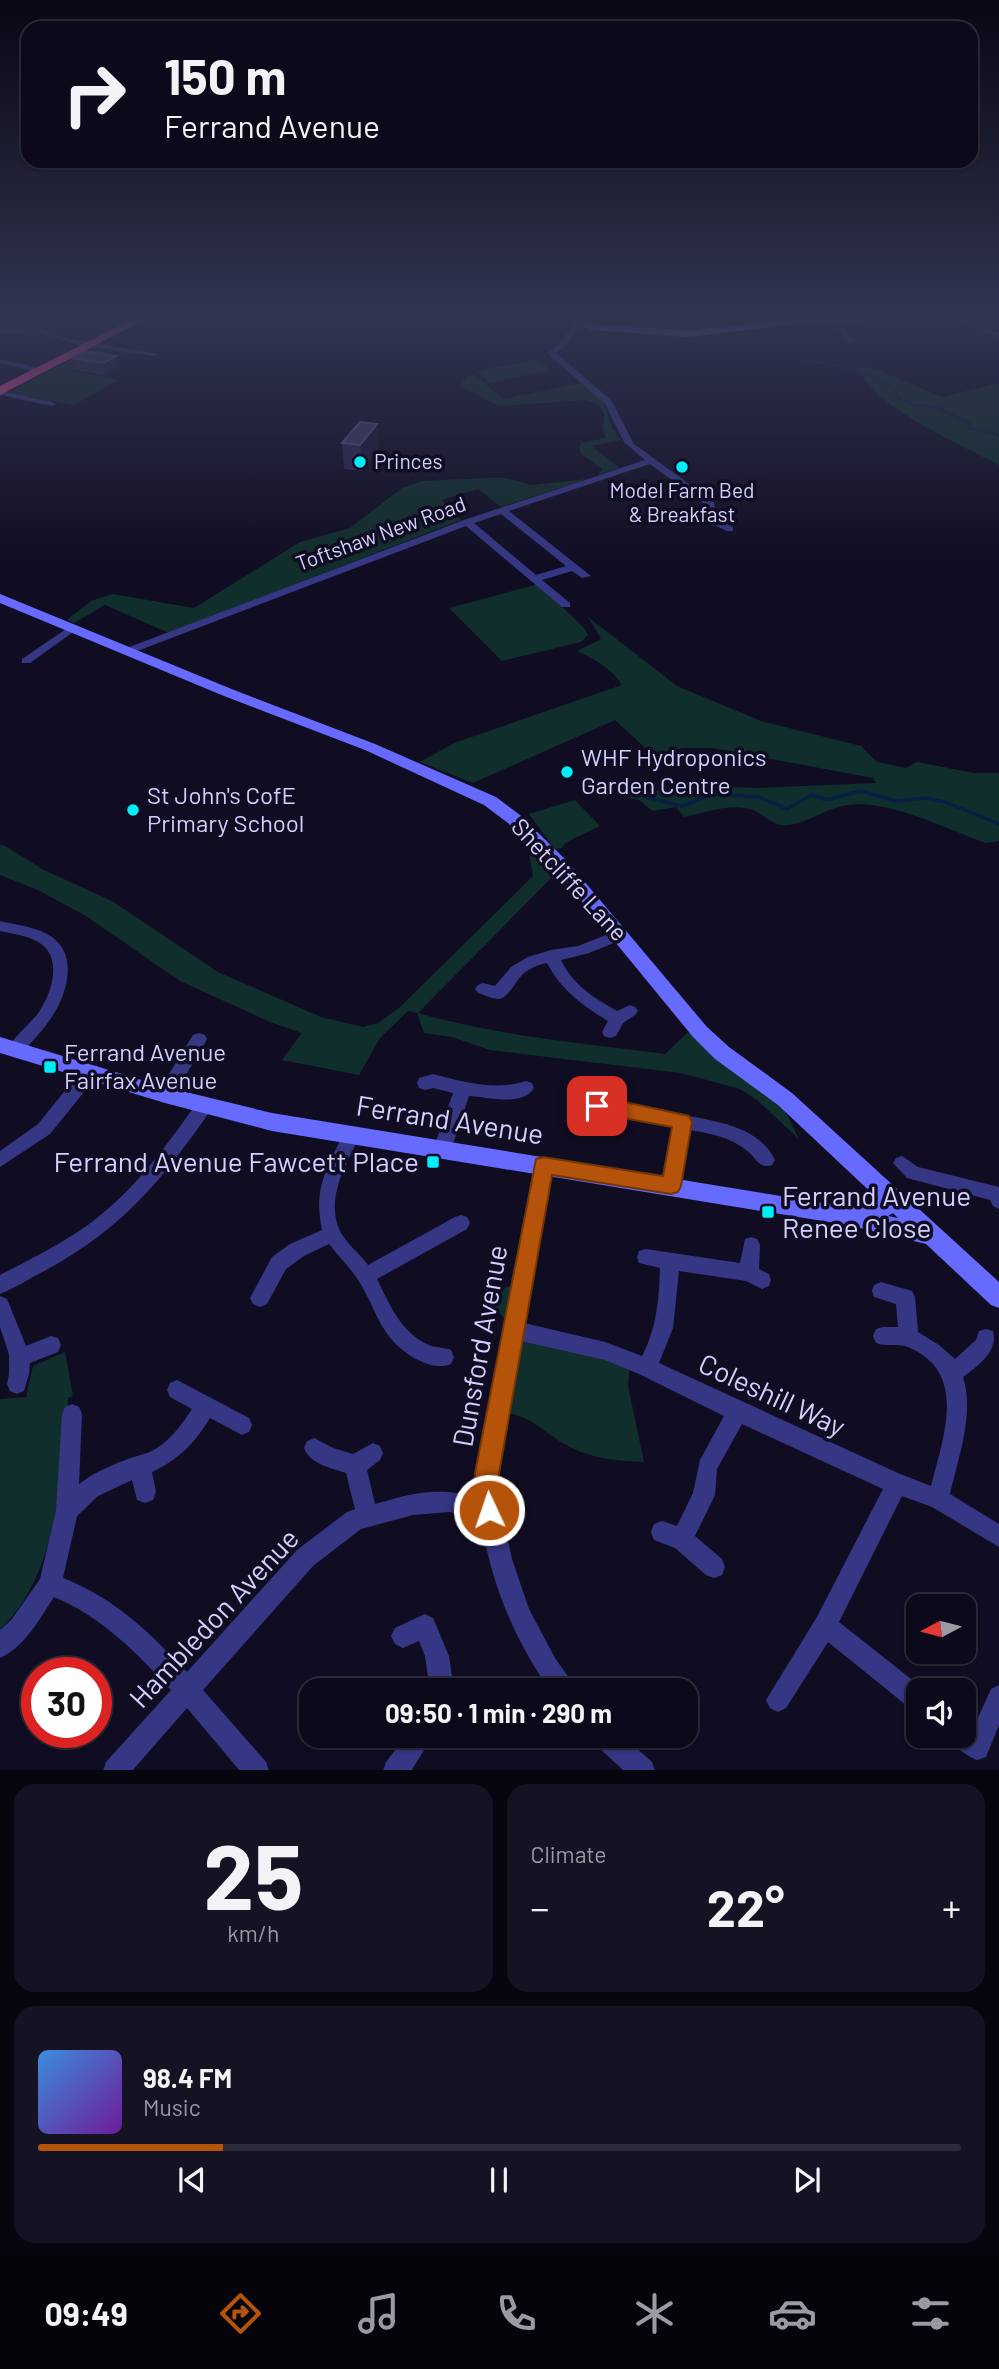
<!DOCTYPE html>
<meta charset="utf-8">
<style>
body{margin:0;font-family:Barlow,sans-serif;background:#151323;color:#f1f3f6;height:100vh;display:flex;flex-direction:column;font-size:26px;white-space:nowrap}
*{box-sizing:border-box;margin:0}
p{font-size:23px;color:#9a9aa2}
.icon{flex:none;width:38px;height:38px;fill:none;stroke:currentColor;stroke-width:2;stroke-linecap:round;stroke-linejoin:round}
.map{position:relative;height:1770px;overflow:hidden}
.side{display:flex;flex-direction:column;gap:14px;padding:14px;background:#07060e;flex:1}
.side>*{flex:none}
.hud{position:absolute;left:21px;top:21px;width:957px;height:147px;border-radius:21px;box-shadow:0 2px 5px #0004,0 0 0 2px #2c2b39;background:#0c0a1a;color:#f1f3f6;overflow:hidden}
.needle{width:46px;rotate:263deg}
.controls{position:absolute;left:906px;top:1594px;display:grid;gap:14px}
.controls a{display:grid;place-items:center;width:70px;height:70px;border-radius:14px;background:#0c0a1a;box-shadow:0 2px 5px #0004,0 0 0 2px #2c2b39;font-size:35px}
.speed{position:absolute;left:21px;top:1657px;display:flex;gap:14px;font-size:35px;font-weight:700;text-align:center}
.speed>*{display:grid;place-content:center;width:91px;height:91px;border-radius:50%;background:#0c0a1a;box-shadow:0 2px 5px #0004,0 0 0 2px #2c2b39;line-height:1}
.speed .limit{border:10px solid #d22;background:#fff;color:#111}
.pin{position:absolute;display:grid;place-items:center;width:60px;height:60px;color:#fff;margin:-30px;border-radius:14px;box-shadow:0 4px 10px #0006}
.me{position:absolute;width:77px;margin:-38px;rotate:357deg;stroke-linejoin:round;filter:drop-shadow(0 0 5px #0008)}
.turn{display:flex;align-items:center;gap:24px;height:147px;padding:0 28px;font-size:32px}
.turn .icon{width:91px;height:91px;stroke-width:2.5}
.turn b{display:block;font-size:49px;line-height:60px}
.big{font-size:52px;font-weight:700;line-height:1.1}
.side .card{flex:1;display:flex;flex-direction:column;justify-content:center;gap:10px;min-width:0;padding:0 24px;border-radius:21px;background:#151323}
.side .dial{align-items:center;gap:0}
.dial b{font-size:91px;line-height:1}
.song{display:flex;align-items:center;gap:21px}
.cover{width:84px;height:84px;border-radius:10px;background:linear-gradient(135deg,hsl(210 70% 55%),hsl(280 70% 35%))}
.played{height:7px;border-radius:4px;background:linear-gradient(90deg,#b45309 20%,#2c2b39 20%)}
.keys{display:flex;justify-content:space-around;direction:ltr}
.heat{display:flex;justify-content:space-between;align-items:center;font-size:38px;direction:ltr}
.side .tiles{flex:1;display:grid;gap:14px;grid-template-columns:1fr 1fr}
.card:last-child{grid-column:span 2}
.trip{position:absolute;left:299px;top:1678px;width:399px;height:70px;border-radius:21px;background:#0c0a1a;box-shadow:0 2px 5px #0004,0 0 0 2px #2c2b39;font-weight:700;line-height:70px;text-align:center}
.tab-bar{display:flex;height:112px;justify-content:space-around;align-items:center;background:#05040a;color:#9a9aa2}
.tab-bar .icon{width:49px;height:49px}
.tab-bar .on{color:#b45309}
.tab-bar b{font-size:32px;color:#f1f3f6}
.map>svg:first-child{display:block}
</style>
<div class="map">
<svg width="999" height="1771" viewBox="0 0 999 1771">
<rect width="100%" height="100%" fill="#100d23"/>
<path fill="#102e2b" d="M624,319H778L693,332L660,331Z
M97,350L108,352L72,371L118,380L74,405L7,393L82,354Z
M535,360L552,370L490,383L477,371Z
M857,366L878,370L942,397L999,383V465C960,444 872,407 857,366Z
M468,375L476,376L503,399L582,383L603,400L612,428L621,440L592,446L619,468L598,475L602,469L581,454L579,448L581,443L606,438L602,427C608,412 601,404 586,400L499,406L464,388L462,383Z
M487,478H506L532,485L587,479L501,507L478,489L442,500L461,520L169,633L105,605L74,623L67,620L91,601L113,594L194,608L300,542L350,528L402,488L422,481Z
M539,584L584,628L588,635L581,642L502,661L449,608Z
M588,617L677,686L761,721L861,746L877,762L906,768L917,762L974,773H999V841L986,843C946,829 889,799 847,805C825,808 800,828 781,825C771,823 762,814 753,810C732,802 704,813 684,817L676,807L652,811L639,800L627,798L619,791L642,786L665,792L692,785L756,788L876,783L873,778L712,748H682L656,758L615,720L473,783L420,762L454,743L622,685C611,668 596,660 577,651L601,639Z
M575,800L600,826L565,843L562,848L555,849L529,814Z
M527,841L555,874L418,1013C498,1036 583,1043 665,1054L688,1032L784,1109L799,1139L758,1101L740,1089L681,1073L490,1050L452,1037L424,1033L417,1013L408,1011L380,1038L359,1075L282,1060L302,1033L270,1022L180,981L86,916L38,890L0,875V845L5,846L44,870L112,901L218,972L321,1017L363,1027L378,1023L399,1008L533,876Z
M521,1281L512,1330L630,1361L628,1386L644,1462C620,1461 592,1459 570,1447C540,1431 535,1416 498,1411L512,1330L487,1296Z
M65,1352L73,1396L68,1398C68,1465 54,1583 0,1629V1399L26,1397L33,1366Z"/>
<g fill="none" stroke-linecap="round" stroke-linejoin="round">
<path stroke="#071f42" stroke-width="2" d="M803,359L857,370L895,389L898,398L914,405L936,407L971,424L969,428L999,435"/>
<path stroke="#071f42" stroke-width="3.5" d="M646,797L682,806L714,794L759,797L787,809L811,795L827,800L861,791L896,801L925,798L945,802L999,824"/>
<path fill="#363784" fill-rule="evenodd" d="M14,319H22L33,326L66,338L158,354L154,356L83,346L36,332L0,334V330L27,328Z
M832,319H838L854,341L853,343H847Z
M948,319H958L999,333V337Z
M573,322L580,324L568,344L556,353L611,400L634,444L714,502L716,519L733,527V531H727L708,522L706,505L650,464L509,511L591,576L582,578L572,571L542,580L570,603V607H562L466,526L132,653H124V649L464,520L645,460L624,442L605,404L547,353L562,341ZM501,514L566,566L536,575L474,523Z
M0,359L42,369L43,371L39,373L0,363Z
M0,391L52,402L56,404L52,406L0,395Z
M72,625L77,628L76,630L30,663H22V659Z
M0,921C15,925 33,926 47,934C81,952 67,997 49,1021C41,1033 30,1043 21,1054L15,1056L9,1054L7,1050C14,1037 26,1027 36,1016C51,997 65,957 38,942C27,935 12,934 0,931Z
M621,929L626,930L628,934L626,938L589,953L561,960C573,985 594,998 617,1011L630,1005L635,1007L638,1011L635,1015L623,1023L616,1036L610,1038L604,1036L602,1032L608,1021C582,1005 561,990 547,963C538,965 529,968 522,975C516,981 508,998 499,999C493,999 484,995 478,993L475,989L478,985L483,983L495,986L511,967L528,957L551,950L578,946Z
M199,1033L205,1035L207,1039L205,1043L171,1100L165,1102L159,1100L157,1095L159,1090L193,1035Z
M91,1065L97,1066L99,1071L97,1076L50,1134L0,1167V1151L38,1124L85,1066Z
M433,1074C462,1082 497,1091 526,1081L532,1083L534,1088C523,1107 488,1097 469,1096L451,1150L448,1155L442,1157L436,1155L433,1150L453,1093L433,1088L425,1090L419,1088L417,1083L419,1078Z
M205,1098L211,1100L213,1105L211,1110C161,1181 125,1226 48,1269C32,1277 17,1287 0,1294V1275C33,1258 68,1241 97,1218C138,1186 169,1142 199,1100Z
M583,1099C615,1099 644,1106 674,1113C709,1121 757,1123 775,1160L772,1165C759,1170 756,1157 746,1150C730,1137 709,1133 689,1130L680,1186L677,1191L671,1194L665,1191L662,1186L673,1127L611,1113L577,1111L575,1106L577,1101Z
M351,1129L357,1131L360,1136C346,1164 325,1199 340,1231C346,1243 360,1254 368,1265L455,1217L461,1215L467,1217L470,1223L467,1229L377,1279C390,1305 401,1333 429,1345C436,1348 444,1347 451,1350L454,1357L451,1364C438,1369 426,1364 414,1358C380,1337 379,1315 360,1283C352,1269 339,1257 329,1244L304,1256L286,1269L267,1304L260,1307L253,1304L250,1298L272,1257L290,1244L322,1230C313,1188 327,1168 345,1131Z
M902,1156L918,1167L999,1187V1209L993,1206L990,1200L907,1178L893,1163L896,1158Z
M543,1158L549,1160L552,1165L524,1323L605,1342L642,1356C657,1328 659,1299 660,1268L639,1263L637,1257L639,1251L646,1249L740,1263L745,1239L751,1237L757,1239L760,1245L759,1269L769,1274L771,1280L769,1286L762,1289L746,1281L679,1271L673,1328L659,1363L900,1474L931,1486C943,1438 969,1372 908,1347C898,1343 886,1347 876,1343L873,1336L876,1329L883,1327H898L896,1304L874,1297L872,1291L874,1285L881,1282L912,1291L915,1297L918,1332L939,1345L955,1359L976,1340L979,1331L986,1329L993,1331C999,1351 977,1367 963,1377C975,1413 958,1458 950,1494L999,1524V1547L932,1507L902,1496L839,1622L925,1690H919V1713L911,1709L828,1642L786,1708L778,1712L770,1708L766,1700L817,1617L883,1489L742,1424L717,1469L715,1495L695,1536L722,1559L725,1567L722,1575L714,1578L706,1575L675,1548L654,1540L651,1532L654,1524L662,1521L677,1526L693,1493L700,1460L724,1416L639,1374L605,1360L521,1341L498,1473L500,1502L512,1559L529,1609L555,1658L572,1682L576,1690H550C514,1640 490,1580 481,1519L450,1512L413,1515L361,1529L313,1566L203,1690L266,1762L269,1771H240L187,1708L132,1771H103L106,1762L171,1690C137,1653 102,1617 54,1597C40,1618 25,1647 0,1658V1630L12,1619L40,1579L56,1511L62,1414L65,1407L72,1404L79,1407L82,1414L79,1484C97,1470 125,1459 144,1454C165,1448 181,1426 192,1409L170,1397L167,1390L170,1383L177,1380L249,1418L252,1425L249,1432L242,1435L210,1418C195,1443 178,1460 152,1472L156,1492L153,1500L145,1503L137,1500L132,1480L98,1496L77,1516L63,1578C116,1599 148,1631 187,1672L297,1550L347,1512L355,1509L346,1473C331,1468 310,1464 304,1448L307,1441L314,1438L333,1448L353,1454L373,1443L380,1446L383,1453L380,1460L367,1470L375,1504C416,1492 436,1487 478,1497L476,1473L534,1165L537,1160Z
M0,1296L7,1299L26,1346L51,1336L58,1338L61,1345L58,1352L30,1363L29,1374L24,1391L17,1394L10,1391L7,1384L9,1374V1354L0,1327Z
M425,1614L433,1618L449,1656L454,1690H430L425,1656L419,1641L403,1648L395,1644L391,1636L395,1628Z
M999,1685V1725L986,1757L977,1760C965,1755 955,1748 950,1736H964V1725L973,1729L991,1689Z
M406,1736H433L411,1771H383L386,1762Z
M593,1736H623L652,1762L655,1771H624L596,1745Z"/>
<path fill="#666aff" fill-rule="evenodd" d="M556,319L592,324L688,331L791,319H876L872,322L794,324L688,337L592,330Z
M0,594L234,690L375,744L496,797L520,815L568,862L707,1027L729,1047L792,1093L999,1282V1308L991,1305L926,1244L847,1225L272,1131L165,1103L0,1053V1037L165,1087L272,1113L842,1206L878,1199L778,1105L715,1059L693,1037L556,870L508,823L484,805L365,750L224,696L0,603ZM893,1213L898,1218L888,1216Z"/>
<path fill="#ff4aa9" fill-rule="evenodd" d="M133,319H146L0,395V386Z"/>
</g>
<path fill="#2c2552" d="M85,351L118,368L105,375L75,370L72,358Z
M377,424L379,449L362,471L344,469L342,443Z"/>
<path fill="#191437" d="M116,356L118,368L105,375L103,363Z
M377,424L379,449L362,471L360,445Z"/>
<path fill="#3e3765" stroke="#554f7d" stroke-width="2" d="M85,351L116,356L103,363L72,358Z
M360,422L377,424L360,445L342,443Z"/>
<linearGradient id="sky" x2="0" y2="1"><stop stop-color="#090713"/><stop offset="0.56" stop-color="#313550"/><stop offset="1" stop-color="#313550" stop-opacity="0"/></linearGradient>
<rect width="999" height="567" fill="url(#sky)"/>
<path fill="#b45309" stroke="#753606" stroke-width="2" d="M597,1099H611L689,1116L692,1122L681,1186L678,1192L671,1194L552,1175L499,1473L501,1510L498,1519L489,1522L480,1519L477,1510L475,1473L536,1159L543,1157L663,1176L672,1127L591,1112L588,1106L591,1101Z"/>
<g fill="#00edfa" stroke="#100d23" stroke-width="2.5">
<circle cx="360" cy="462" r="7"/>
<circle cx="682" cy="467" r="7"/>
<circle cx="567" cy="772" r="7"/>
<circle cx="133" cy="810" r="7"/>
<rect x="43" y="1060" width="14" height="14" rx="3.5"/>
<rect x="426" y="1155" width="14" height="14" rx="3.5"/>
<rect x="761" y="1205" width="14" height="14" rx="3.5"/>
</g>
<g text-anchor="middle" stroke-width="7" stroke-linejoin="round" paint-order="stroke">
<g font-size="21" fill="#d3cfff" stroke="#100d23" text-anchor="start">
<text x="374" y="469">Princes</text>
<text x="682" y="498" text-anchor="middle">Model Farm Bed<tspan x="682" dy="24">&amp; Breakfast</tspan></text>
</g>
<g font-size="21" fill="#d3cfff" stroke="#100d23">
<text transform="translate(381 534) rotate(-20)" y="7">Toftshaw New Road</text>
</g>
<g font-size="24" fill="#d3cfff" stroke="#100d23" text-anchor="start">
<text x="581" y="766">WHF Hydroponics<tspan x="581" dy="28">Garden Centre</tspan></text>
<text x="147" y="804">St John's CofE<tspan x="147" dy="28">Primary School</tspan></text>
<text x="64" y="1061">Ferrand Avenue<tspan x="64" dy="28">Fairfax Avenue</tspan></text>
</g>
<g font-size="24" fill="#d3cfff" stroke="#100d23">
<text transform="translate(569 880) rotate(47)" y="8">Shetcliffe Lane</text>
</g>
<g font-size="28" fill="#d3cfff" stroke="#100d23">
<text transform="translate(450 1120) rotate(9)" y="10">Ferrand Avenue</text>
<text transform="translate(480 1346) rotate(-80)" y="10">Dunsford Avenue</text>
<text transform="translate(772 1395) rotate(25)" y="10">Coleshill Way</text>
<text transform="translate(214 1618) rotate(-47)" y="10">Hambledon Avenue</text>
</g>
<g font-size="28" fill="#d3cfff" stroke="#100d23" text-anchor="end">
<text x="419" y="1172">Ferrand Avenue Fawcett Place</text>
<text x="782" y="1206" text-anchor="start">Ferrand Avenue<tspan x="782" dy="32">Renee Close</tspan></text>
</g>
</g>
</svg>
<div class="controls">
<a><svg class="needle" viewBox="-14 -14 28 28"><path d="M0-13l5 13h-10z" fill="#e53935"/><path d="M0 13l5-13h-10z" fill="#9a9aa2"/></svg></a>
<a><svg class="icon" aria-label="sound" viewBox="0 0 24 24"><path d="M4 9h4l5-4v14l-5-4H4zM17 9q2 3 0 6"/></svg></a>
</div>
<div class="speed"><div class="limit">30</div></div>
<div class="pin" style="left:597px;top:1106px;background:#d93025"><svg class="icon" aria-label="arrive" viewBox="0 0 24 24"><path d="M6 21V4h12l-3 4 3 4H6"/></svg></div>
<svg class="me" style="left:489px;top:1510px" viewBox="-20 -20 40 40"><circle r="17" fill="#b45309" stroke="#fff" stroke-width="3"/><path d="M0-11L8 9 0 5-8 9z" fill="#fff"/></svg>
<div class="trip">09:50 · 1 min · 290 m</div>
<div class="hud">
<div class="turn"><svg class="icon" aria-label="right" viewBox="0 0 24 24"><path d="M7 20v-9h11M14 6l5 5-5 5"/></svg><div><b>150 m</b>Ferrand Avenue</div></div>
</div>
</div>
<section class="side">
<div class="tiles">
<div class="card dial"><b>25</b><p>km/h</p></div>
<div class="card"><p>Climate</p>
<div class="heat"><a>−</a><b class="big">22°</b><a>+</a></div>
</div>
<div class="card">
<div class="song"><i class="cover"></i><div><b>98.4 FM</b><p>Music</p></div></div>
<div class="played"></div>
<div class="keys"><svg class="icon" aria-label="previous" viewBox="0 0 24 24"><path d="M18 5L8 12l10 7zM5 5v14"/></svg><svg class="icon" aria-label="pause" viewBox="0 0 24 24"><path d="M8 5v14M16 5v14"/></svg><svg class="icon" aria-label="next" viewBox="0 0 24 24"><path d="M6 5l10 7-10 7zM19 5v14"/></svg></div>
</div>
</div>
</section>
<nav class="tab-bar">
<b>09:49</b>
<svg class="icon on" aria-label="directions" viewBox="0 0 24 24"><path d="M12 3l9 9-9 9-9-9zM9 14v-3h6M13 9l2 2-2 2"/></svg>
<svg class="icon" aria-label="music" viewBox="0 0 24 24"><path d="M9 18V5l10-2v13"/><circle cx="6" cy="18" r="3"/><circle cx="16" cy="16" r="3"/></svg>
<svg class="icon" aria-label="phone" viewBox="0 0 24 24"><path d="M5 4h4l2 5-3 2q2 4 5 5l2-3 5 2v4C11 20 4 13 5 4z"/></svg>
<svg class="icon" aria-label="climate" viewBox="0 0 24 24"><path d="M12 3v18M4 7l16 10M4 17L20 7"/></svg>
<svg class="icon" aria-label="car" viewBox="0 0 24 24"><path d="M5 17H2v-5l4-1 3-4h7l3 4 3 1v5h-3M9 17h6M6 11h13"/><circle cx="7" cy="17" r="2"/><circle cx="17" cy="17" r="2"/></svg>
<svg class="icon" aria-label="filters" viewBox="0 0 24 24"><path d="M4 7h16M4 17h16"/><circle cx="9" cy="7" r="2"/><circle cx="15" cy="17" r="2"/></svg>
</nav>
